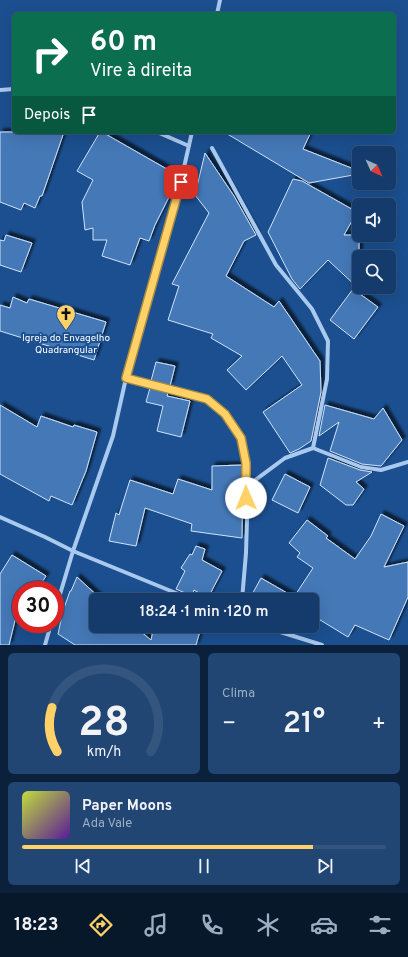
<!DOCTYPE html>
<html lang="pt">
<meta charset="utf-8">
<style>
body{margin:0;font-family:Overpass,sans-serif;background:#214673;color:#f1f3f6;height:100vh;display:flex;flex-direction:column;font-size:15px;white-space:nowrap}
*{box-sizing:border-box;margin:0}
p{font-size:13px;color:#9dadc1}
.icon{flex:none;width:22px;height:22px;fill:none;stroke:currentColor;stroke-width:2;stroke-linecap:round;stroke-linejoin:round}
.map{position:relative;height:645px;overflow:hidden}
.drawer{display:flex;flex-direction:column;gap:8px;padding:8px;background:#0b203b;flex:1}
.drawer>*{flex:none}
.hud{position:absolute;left:12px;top:12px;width:384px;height:122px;border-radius:6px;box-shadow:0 4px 16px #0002,0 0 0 1px #33557e;background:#0b6e4f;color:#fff;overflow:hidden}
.needle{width:26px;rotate:135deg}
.tools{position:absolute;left:352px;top:146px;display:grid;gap:8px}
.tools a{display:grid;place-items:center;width:44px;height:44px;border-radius:6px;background:#143b6b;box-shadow:0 4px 16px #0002,0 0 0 1px #33557e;font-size:20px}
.speed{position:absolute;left:12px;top:581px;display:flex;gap:8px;font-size:20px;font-weight:700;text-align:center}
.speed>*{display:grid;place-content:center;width:52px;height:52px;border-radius:50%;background:#143b6b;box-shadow:0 4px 16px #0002,0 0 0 1px #33557e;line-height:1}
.speed .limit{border:6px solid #d22;background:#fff;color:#111}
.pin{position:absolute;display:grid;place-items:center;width:34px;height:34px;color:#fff;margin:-17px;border-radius:8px;box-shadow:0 2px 6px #0006}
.me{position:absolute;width:44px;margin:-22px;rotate:359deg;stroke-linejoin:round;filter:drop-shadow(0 0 3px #0008)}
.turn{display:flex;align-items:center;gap:14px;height:84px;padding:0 12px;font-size:18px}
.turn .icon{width:52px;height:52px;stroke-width:2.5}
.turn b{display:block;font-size:28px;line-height:34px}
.then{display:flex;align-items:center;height:38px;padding:0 12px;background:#0003;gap:8px;font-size:15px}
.big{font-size:30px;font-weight:600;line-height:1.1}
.drawer .tile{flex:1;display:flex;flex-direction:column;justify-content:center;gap:6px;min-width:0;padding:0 14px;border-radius:6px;background:#214673}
.drawer .dial{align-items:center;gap:0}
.dial svg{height:104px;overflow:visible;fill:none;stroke:#33557e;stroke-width:7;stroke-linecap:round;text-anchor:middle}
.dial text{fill:#f1f3f6;stroke:none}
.song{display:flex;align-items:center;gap:12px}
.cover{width:48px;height:48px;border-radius:6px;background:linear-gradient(135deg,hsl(70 70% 55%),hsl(270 70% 35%))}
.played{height:4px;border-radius:2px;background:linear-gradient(90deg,#ffd166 80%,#33557e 80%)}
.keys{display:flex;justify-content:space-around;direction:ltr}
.heat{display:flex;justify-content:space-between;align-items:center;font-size:22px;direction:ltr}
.drawer .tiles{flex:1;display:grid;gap:8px;grid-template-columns:1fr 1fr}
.tile:last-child{grid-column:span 2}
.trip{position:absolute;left:89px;top:593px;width:230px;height:40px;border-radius:6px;background:#143b6b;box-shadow:0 4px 16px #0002,0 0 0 1px #33557e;font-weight:600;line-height:40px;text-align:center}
.menu{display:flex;height:64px;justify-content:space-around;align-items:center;background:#08182b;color:#9dadc1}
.menu .icon{width:28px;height:28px}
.menu .active{color:#ffd166}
.menu b{font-size:18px;color:#f1f3f6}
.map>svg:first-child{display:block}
</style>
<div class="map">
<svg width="408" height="645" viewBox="0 0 408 645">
<defs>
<filter id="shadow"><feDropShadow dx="3.5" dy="-3.5" stdDeviation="1" flood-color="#0009"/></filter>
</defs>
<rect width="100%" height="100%" fill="#1b4f8f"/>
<path fill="#4478b7" stroke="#cfe3fa" filter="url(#shadow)" d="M0,132H64L42,196H40L35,208L24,203L21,210L0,202Z
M100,132H102L179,176L177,181L155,225L149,241L140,238L130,265L102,256L107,240H93V228L85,230L82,202L93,180L77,171Z
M224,132H311L303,149L359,171V174L309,183Z
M205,153L234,196L256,235L244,241L226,276L274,307L279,301L320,361L321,392L311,441L299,449L290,453L263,412L302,385L282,356L246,390L227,370L242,356L211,338L213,334L168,320L179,286L172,284L209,213L195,195Z
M293,179L302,181L357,212L344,235H359V289L328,260L300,289L292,279L268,232Z
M6,235L32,243L21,272L0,265V240L4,241Z
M353,289L378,307L354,339L330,320Z
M13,297L27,303L29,299L106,322L94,360L0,331V305L10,308Z
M156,362L175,366L170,386L151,381Z
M150,388L168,393L167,396L190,401L181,437L157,431L163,406L146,402Z
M0,405L37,427L41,416L73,427L74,425L97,432L86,471L72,505L51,496L49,501L0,474Z
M325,405L374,419L383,408L402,440L381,466L362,464L330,451L339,422L319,436Z
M328,458L360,470L372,472L356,482L364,489L353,505H346L320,485Z
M243,465L242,538L191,531L192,524L145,508L136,546L109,541L116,513L119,515L130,480L173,494L178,479L212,490V466Z
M285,474L310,487L298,513L272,500Z
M381,514L404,526L384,567L408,562V597L389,640L355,625L348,637L312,615V600H249L261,578L294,597L313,568L297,557L300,553L289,543L307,520L328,536L326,538L355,559L371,536Z
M196,546L205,549L202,560L222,571L208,598L194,590L192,596L176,589L185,571L181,568L190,554L192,555Z
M12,555L46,576L37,590H21V596L9,645H0V574Z
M77,577L102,600H96V626H134L151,640L154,626H180L200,631L196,645H75L58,634L63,611L70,591H71Z"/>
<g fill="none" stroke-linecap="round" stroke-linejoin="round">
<path stroke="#a9c9ee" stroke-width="4" d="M217,14L220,0
M0,90L14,89
M157,132L189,146
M212,148L276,265L312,309L328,341L327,379L313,448
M126,378L207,399L225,414L241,438L246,463L247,519L246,553L242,600
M246,487L285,458L313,448L361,467L381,470L408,462
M0,517L45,537L73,551L193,600
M55,611L73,551L113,436L126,378L178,194L192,132
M261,626L322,645
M45,645L51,624"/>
</g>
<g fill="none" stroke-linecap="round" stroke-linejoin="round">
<defs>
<path id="route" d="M181,182L126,378L207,399L225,414L241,438L246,463V498"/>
</defs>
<use href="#route" stroke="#a68842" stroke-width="10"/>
<use href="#route" stroke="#ffd166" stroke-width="7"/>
</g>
<defs>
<symbol id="church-pin" viewBox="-11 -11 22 30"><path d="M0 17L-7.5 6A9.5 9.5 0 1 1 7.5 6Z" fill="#ffd166" stroke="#1b4f8f"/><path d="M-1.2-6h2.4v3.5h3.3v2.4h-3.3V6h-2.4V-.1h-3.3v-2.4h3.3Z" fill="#111"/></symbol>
</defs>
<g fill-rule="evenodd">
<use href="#church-pin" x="55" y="303" width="22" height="30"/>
</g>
<g text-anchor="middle" stroke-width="4" stroke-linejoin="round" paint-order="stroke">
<g font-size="10" fill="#fff" stroke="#1b4f8f">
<text x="66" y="341">Igreja do Envagelho<tspan x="66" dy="12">Quadrangular</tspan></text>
</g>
</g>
</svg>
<div class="tools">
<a><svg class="needle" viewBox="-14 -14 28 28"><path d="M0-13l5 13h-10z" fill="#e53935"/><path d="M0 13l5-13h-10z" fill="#9dadc1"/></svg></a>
<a><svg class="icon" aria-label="sound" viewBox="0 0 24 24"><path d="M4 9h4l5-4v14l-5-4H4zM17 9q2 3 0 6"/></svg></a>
<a><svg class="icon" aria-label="search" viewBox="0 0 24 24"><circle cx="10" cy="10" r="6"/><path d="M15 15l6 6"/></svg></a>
</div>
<div class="speed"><div class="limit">30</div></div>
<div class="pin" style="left:181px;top:182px;background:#d93025"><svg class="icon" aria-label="arrive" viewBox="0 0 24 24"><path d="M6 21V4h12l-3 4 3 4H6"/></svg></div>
<svg class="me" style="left:246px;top:498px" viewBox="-20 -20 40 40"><circle r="19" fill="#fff"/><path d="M0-13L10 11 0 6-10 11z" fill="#ffd166"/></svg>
<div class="trip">18:24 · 1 min · 120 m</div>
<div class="hud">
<div class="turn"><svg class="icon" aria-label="right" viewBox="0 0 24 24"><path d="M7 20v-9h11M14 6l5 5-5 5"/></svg><div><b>60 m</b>Vire à direita</div></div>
<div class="then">Depois<svg class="icon" aria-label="arrive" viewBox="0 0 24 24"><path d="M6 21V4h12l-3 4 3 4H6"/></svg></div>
</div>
</div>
<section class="drawer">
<div class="tiles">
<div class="tile dial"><svg viewBox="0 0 100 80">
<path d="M14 69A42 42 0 1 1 86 69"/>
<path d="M14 69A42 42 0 0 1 10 35" stroke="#ffd166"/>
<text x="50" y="56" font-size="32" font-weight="700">28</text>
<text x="50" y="72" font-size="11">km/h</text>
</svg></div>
<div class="tile"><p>Clima</p>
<div class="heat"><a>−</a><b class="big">21°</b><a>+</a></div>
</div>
<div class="tile">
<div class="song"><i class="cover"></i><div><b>Paper Moons</b><p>Ada Vale</p></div></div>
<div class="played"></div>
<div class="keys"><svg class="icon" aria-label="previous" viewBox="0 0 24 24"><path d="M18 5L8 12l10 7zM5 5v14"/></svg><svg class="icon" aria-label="pause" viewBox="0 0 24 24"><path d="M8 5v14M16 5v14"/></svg><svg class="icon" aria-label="next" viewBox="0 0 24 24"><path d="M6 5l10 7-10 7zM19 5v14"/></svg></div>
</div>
</div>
</section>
<nav class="menu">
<b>18:23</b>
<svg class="icon active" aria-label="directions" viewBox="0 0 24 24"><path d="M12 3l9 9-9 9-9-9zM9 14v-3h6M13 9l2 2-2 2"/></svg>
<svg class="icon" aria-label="music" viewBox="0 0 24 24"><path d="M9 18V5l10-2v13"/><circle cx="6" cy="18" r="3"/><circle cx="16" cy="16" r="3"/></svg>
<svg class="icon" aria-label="phone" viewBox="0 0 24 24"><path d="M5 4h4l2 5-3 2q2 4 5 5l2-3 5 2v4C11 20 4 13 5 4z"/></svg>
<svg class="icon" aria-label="climate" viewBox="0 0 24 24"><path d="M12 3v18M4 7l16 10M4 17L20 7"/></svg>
<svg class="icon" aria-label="car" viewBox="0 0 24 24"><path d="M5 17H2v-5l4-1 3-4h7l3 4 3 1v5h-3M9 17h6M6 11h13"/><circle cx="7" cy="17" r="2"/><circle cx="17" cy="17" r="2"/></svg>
<svg class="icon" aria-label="filters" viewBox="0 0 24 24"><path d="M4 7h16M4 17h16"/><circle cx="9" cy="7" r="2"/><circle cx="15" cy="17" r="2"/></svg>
</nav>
